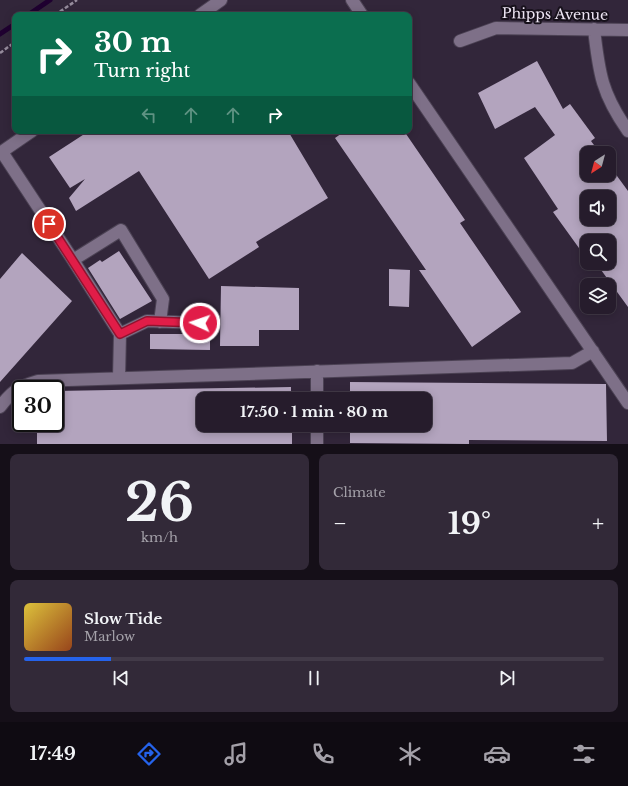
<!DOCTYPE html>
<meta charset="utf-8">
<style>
body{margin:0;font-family:"Libre Baskerville",serif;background:#322938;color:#f1f3f6;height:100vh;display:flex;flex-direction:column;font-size:15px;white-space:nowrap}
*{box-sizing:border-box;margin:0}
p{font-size:13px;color:#a4a1a9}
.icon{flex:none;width:22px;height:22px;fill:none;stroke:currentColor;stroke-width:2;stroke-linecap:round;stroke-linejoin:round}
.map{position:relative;height:444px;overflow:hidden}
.side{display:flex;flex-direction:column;gap:10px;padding:10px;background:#150f18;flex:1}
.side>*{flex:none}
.hud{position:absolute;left:12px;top:12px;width:400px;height:122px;border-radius:8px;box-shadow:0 2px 10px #0003,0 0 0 1px #423a48;background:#0b6e4f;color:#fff;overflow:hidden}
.needle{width:26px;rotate:216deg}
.tools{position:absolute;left:580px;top:146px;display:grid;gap:8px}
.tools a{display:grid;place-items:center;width:36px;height:36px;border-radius:8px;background:#261c2c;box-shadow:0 2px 10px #0003,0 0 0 1px #423a48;font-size:20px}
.speed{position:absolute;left:12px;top:380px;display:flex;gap:8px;font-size:20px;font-weight:700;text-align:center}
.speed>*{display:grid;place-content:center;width:52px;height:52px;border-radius:50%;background:#261c2c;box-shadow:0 2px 10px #0003,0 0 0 1px #423a48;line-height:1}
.speed .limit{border:2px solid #111;border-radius:6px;background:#fff;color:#111}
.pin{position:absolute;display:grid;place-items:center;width:34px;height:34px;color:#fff;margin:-17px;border:2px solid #fff;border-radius:50%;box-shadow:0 1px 4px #0007}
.me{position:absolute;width:44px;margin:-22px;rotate:273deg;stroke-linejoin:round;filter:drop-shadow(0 0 3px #0008)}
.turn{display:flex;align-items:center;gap:14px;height:84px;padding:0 16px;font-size:18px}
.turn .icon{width:52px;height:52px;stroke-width:2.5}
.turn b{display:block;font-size:28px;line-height:34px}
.lanes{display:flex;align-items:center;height:38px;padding:0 16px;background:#0003;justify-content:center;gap:20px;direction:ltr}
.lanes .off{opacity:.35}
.big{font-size:30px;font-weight:700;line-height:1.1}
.side .widget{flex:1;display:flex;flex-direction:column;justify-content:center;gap:6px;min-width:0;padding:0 14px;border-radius:8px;background:#322938}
.side .dial{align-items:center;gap:0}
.dial b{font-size:52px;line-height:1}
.song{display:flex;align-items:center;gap:12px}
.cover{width:48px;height:48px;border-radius:6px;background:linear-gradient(135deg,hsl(50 70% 55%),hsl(20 70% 35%))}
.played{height:4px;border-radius:2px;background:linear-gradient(90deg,#2563eb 15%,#423a48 15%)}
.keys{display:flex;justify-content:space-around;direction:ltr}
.heat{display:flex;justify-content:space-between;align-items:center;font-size:22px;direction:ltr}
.side .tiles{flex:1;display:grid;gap:10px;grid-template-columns:1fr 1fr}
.widget:last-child{grid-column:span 2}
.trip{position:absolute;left:196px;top:392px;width:236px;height:40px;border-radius:8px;background:#261c2c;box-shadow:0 2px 10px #0003,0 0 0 1px #423a48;font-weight:700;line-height:40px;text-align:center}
.dock{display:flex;height:64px;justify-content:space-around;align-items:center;background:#0f0b12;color:#a4a1a9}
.dock .icon{width:28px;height:28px}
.dock .active{color:#2563eb}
.dock b{font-size:18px;color:#f1f3f6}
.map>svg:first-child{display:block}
</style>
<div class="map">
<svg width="628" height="444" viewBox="0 0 628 444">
<rect width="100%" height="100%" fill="#32263a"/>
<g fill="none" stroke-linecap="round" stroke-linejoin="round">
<path stroke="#1f0030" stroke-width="5" d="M28,15L50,0
M0,34L15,24"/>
</g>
<path fill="#b3a4be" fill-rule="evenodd" d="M537,61L563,109L570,104L595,138L591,141L600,153H587V175H609V165L628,191V307L596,263H609V241H587V253L584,255L553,212L558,209L524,158L555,135L535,107L495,129L478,93ZM587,197H609V219H587Z
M89,131H288L328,198L256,242L259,247L209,279L139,171L76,211L69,198L85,179L70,188L49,157Z
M345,131H404L465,220L460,223L521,312L472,347L419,270H426L335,138Z
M119,251L152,301L120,319L88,268L100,260L102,262Z
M22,253L72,301L0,382V279Z
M389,269L410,270L409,307L389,306Z
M221,286L299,288V330H259V346H220Z
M150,334H210V350L150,349Z
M350,382L606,384L607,441L469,440V444L350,443V425H425V399H350Z
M291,387V399H203V425H292V444H37V423H55V391Z"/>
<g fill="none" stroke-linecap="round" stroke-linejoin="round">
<defs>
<path id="minor" d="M352,0L362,15
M200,15L221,0
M594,29C599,74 602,94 628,131
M460,41L496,28L628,30
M409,83L628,403
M2,152L73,260
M0,153L32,131
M120,334L73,260L121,230L163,299L160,322
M317,371V399
M119,378L120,334L147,321L200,323
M0,407C12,391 18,387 38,381L572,363L593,351
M317,425V444"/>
</defs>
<use href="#minor" stroke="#4c4254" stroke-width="14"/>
<path stroke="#958b9c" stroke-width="2.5" stroke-dasharray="4 2" stroke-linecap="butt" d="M55,15L77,0
M0,53L15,42"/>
<use href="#minor" stroke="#7e7088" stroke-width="12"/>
</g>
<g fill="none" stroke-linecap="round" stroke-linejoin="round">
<defs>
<path id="route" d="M49,224L120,334L147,321L200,323"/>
</defs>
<use href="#route" stroke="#92132f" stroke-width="10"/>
<use href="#route" stroke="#e11d48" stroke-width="7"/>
</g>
<g text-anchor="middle" stroke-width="4" stroke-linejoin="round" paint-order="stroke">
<g font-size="14" fill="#eee6f4" stroke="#17111b">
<text transform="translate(555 14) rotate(1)" y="5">Phipps Avenue</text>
</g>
</g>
</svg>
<div class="tools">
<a><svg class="needle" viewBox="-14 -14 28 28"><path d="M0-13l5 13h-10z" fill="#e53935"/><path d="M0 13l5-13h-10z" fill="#a4a1a9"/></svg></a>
<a><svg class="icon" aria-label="sound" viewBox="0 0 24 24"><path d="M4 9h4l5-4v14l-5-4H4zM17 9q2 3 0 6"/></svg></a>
<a><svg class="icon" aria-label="search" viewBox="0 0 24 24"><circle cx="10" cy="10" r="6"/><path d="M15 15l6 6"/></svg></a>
<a><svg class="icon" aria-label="layers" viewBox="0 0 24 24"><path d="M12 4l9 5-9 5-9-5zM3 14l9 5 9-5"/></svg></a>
</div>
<div class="speed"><div class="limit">30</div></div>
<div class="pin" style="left:49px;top:224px;background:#d93025"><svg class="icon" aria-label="arrive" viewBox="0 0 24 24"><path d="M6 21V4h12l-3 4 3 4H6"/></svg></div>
<svg class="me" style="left:200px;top:323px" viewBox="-20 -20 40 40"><circle r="17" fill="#e11d48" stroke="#fff" stroke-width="3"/><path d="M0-11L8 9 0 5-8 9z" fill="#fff"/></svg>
<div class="trip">17:50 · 1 min · 80 m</div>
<div class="hud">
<div class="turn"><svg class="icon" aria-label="right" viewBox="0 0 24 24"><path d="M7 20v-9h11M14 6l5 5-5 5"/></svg><div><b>30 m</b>Turn right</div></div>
<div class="lanes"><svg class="icon off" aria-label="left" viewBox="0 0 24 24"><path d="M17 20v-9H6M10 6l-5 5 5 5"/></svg><svg class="icon off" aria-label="ahead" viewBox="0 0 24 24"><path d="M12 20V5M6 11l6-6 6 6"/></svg><svg class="icon off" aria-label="ahead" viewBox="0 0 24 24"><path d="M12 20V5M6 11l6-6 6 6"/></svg><svg class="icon" aria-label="right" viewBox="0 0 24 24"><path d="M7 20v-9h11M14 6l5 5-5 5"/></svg></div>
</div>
</div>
<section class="side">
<div class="tiles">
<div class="widget dial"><b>26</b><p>km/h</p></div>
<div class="widget"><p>Climate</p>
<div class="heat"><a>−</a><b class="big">19°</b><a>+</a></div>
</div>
<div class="widget">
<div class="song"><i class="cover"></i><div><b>Slow Tide</b><p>Marlow</p></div></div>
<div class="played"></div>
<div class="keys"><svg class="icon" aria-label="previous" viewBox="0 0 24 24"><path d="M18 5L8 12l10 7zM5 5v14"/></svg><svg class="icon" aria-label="pause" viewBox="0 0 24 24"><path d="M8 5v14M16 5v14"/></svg><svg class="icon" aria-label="next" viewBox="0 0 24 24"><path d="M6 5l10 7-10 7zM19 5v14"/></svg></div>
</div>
</div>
</section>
<nav class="dock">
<b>17:49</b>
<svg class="icon active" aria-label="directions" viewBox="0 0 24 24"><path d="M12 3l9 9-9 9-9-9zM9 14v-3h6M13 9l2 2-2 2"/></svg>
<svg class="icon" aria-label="music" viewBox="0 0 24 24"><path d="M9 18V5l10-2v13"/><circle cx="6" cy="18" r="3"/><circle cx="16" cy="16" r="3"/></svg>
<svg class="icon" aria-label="phone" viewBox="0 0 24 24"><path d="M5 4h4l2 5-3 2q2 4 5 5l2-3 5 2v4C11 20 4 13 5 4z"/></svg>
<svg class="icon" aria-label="climate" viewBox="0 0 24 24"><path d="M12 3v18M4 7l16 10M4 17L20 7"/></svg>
<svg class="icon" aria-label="car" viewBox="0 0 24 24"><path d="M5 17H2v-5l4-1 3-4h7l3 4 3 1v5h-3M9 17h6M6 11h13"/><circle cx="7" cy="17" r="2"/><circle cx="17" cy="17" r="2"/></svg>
<svg class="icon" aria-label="filters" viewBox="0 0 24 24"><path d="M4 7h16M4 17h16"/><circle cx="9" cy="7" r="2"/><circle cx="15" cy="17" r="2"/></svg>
</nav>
